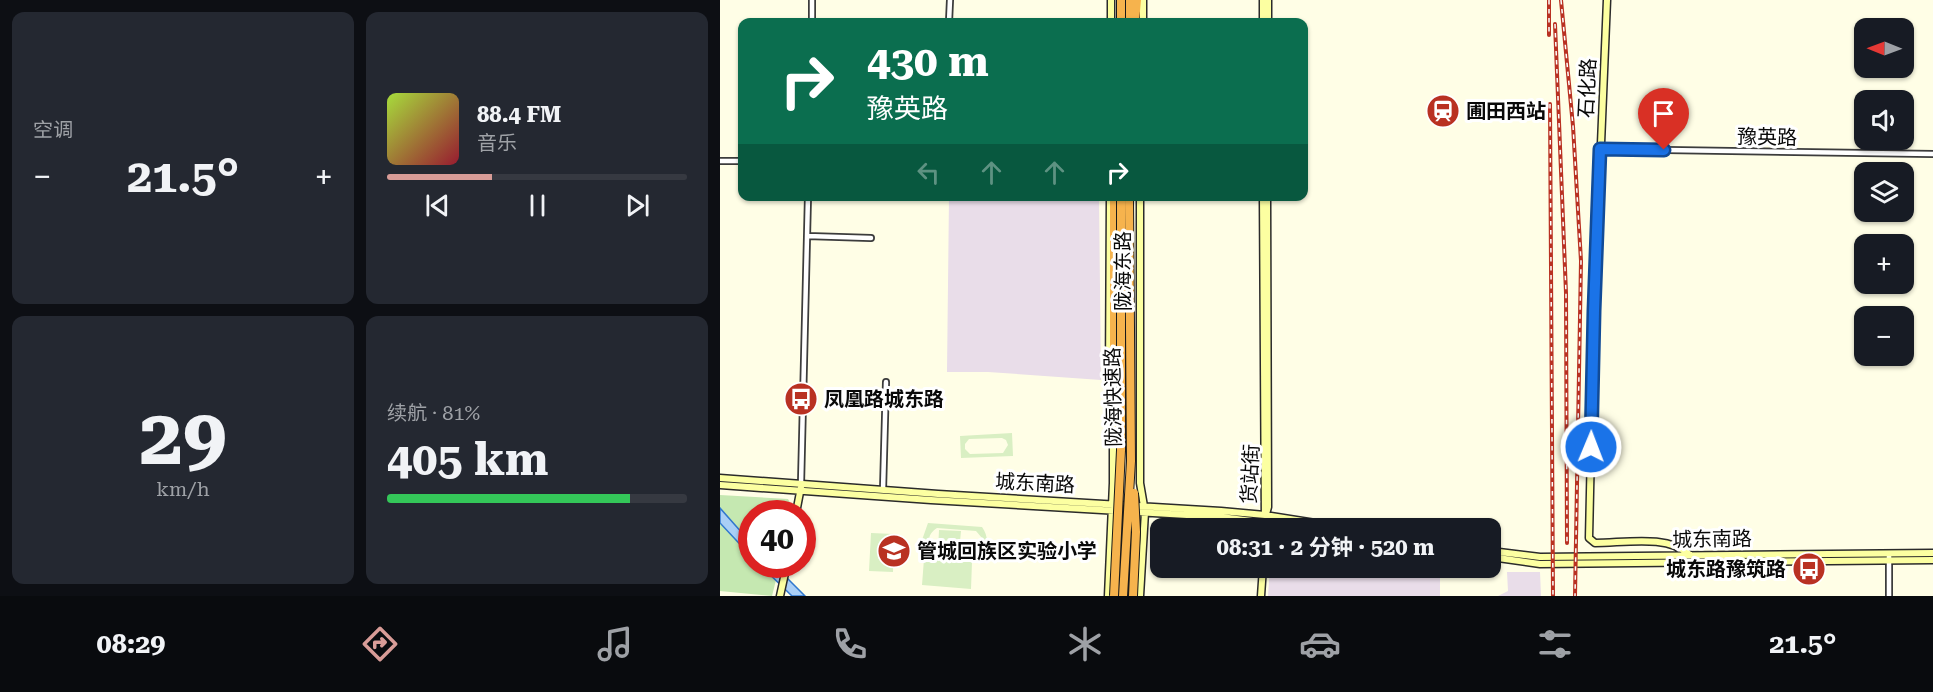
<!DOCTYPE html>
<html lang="zh">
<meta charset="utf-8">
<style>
body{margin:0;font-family:"Roboto Serif","Noto Sans SC",serif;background:#242831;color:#f1f3f6;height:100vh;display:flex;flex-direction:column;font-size:22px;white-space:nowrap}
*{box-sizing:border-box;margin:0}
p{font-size:20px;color:#9ea1a6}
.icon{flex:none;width:33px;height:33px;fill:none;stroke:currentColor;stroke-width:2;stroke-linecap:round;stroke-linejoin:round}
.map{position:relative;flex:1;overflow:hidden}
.drawer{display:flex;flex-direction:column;gap:12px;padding:12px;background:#0d0f14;width:720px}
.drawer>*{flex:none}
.hud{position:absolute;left:18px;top:18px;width:570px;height:183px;border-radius:12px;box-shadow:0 2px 4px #0004;background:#0b6e4f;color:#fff;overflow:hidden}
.needle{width:39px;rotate:271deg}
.fabs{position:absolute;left:1134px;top:18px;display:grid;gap:12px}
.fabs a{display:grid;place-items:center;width:60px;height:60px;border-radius:12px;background:#171b24;box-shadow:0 2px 4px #0004;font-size:30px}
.speed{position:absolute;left:18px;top:500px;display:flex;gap:12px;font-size:30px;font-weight:700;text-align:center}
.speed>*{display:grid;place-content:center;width:78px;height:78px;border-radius:50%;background:#171b24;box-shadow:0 2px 4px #0004;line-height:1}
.speed .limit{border:9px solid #d22;background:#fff;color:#111}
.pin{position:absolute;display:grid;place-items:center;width:51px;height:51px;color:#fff;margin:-62px -26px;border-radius:50% 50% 50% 0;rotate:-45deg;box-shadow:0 0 6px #0007}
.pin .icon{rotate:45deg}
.me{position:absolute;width:66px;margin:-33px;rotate:1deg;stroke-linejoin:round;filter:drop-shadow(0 0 4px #0008)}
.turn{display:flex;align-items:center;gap:21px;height:126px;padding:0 30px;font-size:27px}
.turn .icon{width:78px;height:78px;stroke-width:2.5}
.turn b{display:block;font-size:42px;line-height:51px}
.lanes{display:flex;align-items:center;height:57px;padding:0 30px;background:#0003;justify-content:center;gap:30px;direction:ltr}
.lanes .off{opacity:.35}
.big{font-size:45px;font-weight:700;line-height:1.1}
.drawer .widget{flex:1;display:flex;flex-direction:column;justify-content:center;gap:9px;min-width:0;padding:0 21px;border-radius:12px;background:#242831}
.drawer .dial{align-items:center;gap:0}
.dial b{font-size:78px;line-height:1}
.song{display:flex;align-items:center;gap:18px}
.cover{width:72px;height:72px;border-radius:9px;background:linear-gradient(135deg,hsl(80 70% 55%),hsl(350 70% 35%))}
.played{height:6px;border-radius:3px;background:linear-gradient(90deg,#d89c97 35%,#363941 35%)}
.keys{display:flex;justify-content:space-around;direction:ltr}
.heat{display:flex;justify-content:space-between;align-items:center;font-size:33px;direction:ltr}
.charge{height:9px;border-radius:4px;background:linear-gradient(90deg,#34c759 81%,#363941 0)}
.drawer .tiles{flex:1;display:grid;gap:12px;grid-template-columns:repeat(2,1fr)}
.trip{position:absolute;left:430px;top:518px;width:351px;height:60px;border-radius:12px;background:#171b24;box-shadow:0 2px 4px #0004;font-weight:700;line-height:60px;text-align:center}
.tab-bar{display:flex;height:96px;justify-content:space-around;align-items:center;background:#090b0e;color:#9ea1a6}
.tab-bar .icon{width:42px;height:42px}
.tab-bar .on{color:#d89c97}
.tab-bar b{font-size:27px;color:#f1f3f6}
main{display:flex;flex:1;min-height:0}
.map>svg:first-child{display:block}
</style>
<main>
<section class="drawer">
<div class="tiles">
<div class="widget"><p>空调</p>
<div class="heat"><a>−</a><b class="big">21.5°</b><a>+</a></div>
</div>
<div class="widget">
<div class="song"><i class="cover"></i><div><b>88.4 FM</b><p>音乐</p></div></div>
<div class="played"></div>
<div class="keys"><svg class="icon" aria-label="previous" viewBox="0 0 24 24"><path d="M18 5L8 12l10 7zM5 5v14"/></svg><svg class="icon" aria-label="pause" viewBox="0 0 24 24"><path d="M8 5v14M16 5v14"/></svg><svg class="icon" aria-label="next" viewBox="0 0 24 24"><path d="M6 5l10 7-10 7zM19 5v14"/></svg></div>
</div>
<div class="widget dial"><b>29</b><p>km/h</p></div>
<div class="widget"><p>续航 · 81%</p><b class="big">405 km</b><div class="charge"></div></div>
</div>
</section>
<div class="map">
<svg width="1213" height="596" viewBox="0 0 1213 596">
<rect width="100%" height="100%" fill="#fffee6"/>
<path fill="#e9dde9" d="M229,197H379L381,380L268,372H227Z
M550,567H720V596H548Z
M787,572H820L821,596H778L788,591Z"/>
<path fill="#c5e8b1" d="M0,495L68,499L73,508L72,513H32V564H60L52,596L0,591Z"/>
<path fill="#d9efc3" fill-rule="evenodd" d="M292,433L293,456L241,458L240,436ZM282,438L286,440L288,445L283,453L250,454L245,449V444L249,439Z
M208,523L262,527C269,537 268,546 262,555L270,556L269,561L201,556L202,551H206L202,540ZM217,528L256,531L262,538V547L253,555L215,552C206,545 207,534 217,528Z
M219,530L241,531L239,552L218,551Z
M151,533L174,534L173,572L149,571Z
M204,559L252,562L251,589L202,585Z"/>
<path fill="#aacff6" stroke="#3178ce" stroke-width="1.5" d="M0,508L31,543V556L0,523Z
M39,564H53L85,596H72Z"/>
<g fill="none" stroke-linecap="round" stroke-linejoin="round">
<defs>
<path id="street" d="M92,22V0
M229,22L230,0
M881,149L1213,154
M0,161H22
M87,236L151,238
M81,484L88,196
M163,490L166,382
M1169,554V596"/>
<path id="secondary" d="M391,0V22
M887,0L874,311L869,538L875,543C905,543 947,534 970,555
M423,22V0
M543,22V0
M548,22V0
M420,196V483L425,512L420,596
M543,196L545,528
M0,478L218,494L501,511L545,515L627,528
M0,485L211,500L501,517L588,528
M76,513L81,487
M546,514L548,507L547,196
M771,551L820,557L1213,553
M771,557L820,564L1213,560
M60,596L67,564
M388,596L393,483V423L389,377L390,196
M541,596L543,567"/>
<path id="highway" d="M401,0V22
M410,21V0
M415,22L417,0
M394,196V380L396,416L400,428"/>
</defs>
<use href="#street" stroke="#3c3c3c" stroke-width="8"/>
<use href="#secondary" stroke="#2b2b2b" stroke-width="9"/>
<use href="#highway" stroke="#1a1a1a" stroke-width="10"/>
<use href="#street" stroke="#fff" stroke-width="4.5"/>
<use href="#secondary" stroke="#fcffa1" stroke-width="6"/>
<use href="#highway" stroke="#f6b34d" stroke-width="8"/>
<defs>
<path id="rail" d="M829,0V35
M841,0L853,126L861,261L855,596
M835,24L846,293L847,543
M830,104L833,596"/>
</defs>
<use href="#rail" stroke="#b93122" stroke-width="4"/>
<use href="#rail" stroke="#fff" stroke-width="1.5" stroke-dasharray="4.5" stroke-linecap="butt"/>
<defs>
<path id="highway-bridge" d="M394,596L401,450V196
M403,596L411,461L409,196
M413,596L416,532L414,493"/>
</defs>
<use href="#highway-bridge" stroke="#1a1a1a" stroke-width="10" stroke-linecap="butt"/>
<use href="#highway-bridge" stroke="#f6b34d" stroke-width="8"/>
</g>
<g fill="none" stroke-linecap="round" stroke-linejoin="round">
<defs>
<path id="route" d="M871,447L874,311L880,149L944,150"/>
</defs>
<use href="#route" stroke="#114b97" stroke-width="15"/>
<use href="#route" stroke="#1a73e8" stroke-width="10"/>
</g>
<defs>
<symbol id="station-disc" viewBox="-11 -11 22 22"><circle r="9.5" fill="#b93122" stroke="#fff"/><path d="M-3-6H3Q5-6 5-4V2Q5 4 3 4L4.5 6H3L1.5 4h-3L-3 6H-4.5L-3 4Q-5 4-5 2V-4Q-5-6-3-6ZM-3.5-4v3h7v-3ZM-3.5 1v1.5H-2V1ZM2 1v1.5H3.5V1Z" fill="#fff"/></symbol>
<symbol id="bus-disc" viewBox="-11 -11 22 22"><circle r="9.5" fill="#b93122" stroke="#fff"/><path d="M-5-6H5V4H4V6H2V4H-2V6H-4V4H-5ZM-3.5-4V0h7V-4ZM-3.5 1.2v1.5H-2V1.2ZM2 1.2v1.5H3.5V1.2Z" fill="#fff"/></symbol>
<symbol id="school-disc" viewBox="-11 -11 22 22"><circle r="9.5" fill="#b93122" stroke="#fff"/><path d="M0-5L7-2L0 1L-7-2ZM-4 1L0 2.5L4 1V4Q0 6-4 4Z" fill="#fff"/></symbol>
</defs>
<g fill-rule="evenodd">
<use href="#station-disc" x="704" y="92" width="38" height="38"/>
<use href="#bus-disc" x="62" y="380" width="38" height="38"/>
<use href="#school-disc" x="155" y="532" width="38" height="38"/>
<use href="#bus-disc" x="1070" y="550" width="38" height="38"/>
</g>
<g text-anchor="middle" stroke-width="6" stroke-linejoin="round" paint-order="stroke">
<g font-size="20" fill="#090909" stroke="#fff">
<text transform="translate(867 88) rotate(-87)" y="7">石化路</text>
<text transform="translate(1047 137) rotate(1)" y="7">豫英路</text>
<text transform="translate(403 271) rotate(-90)" y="7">陇海东路</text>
<text transform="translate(393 397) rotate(-91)" y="7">陇海快速路</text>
<text transform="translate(530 474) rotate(-87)" y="7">货站街</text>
<text transform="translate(315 483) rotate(3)" y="7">城东南路</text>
<text transform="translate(992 539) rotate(-1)" y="7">城东南路</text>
</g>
<g font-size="20" font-weight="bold" fill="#090909" stroke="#fff" text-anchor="start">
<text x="746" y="118">圃田西站</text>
<text x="104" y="406">凤凰路城东路</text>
<text x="197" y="558">管城回族区实验小学</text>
<text x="1066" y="576" text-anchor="end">城东路豫筑路</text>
</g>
</g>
</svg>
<div class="fabs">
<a><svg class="needle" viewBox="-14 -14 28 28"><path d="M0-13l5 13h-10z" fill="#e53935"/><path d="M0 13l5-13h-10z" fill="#9ea1a6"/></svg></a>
<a><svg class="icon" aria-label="sound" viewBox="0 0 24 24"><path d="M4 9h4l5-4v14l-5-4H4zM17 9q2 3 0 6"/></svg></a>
<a><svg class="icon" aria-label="layers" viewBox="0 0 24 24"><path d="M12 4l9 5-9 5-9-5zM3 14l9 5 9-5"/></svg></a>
<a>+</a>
<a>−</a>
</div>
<div class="speed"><div class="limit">40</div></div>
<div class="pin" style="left:944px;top:150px;background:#d93025"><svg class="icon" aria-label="arrive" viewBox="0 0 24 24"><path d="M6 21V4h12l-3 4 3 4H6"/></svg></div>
<svg class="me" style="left:871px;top:447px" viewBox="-20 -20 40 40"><circle r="17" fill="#1a73e8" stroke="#fff" stroke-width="3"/><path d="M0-11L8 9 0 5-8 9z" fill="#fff"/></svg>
<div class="trip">08:31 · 2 分钟 · 520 m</div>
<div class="hud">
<div class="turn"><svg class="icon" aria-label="right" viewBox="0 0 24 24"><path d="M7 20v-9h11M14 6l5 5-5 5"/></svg><div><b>430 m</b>豫英路</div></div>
<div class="lanes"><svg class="icon off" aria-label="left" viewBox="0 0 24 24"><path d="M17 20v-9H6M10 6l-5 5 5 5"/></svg><svg class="icon off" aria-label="ahead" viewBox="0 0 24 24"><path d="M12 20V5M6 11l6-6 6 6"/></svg><svg class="icon off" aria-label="ahead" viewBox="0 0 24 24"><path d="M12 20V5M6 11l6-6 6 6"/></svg><svg class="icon" aria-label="right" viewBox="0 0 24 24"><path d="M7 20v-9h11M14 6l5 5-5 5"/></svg></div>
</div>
</div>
</main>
<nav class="tab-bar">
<b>08:29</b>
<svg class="icon on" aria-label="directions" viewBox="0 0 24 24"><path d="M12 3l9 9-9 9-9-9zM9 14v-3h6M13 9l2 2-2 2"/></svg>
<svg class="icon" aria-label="music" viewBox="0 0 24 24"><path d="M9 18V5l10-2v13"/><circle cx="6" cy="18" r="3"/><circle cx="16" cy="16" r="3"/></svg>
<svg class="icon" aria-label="phone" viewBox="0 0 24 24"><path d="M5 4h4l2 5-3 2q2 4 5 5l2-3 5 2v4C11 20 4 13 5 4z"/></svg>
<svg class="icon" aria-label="climate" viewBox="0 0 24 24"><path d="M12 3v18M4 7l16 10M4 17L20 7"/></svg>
<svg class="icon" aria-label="car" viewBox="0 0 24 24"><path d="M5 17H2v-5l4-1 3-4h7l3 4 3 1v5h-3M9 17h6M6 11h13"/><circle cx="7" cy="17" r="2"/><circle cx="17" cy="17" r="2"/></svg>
<svg class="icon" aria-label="filters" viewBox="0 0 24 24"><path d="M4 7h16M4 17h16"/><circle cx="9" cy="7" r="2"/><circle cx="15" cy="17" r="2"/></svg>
<b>21.5°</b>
</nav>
